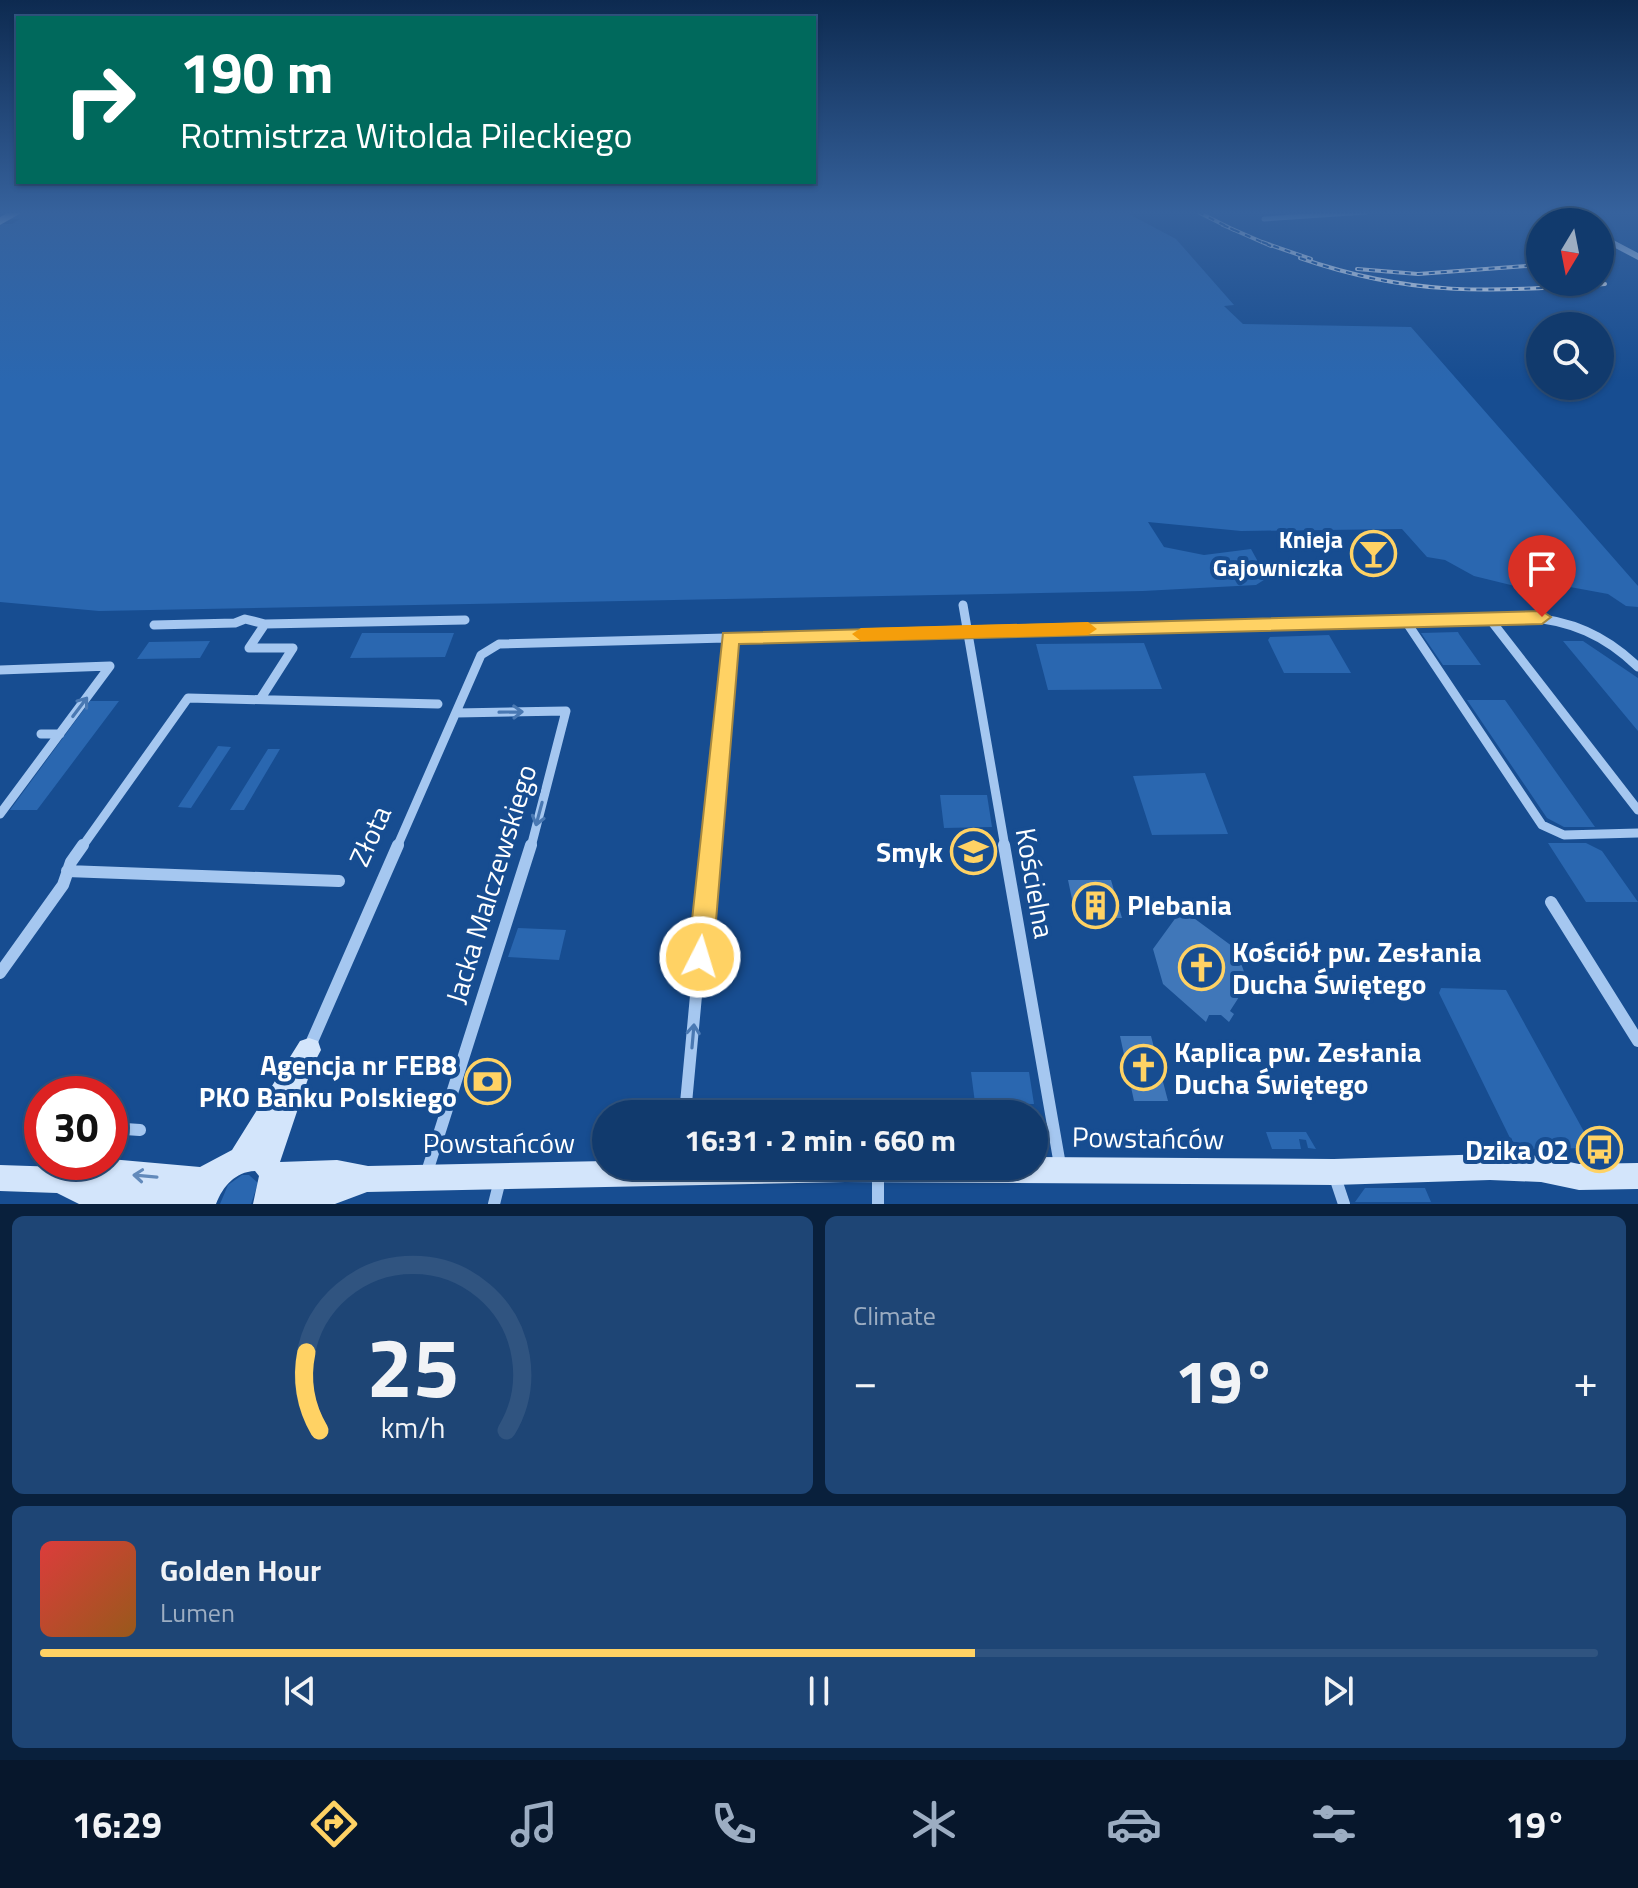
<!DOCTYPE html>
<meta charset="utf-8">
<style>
body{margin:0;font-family:"Titillium Web",sans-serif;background:#1e4575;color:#f1f3f6;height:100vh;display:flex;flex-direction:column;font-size:30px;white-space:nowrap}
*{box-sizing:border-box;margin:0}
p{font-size:26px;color:#9cadc2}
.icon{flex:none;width:44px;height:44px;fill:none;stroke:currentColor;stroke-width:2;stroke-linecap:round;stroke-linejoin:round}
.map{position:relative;height:1204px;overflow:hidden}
.side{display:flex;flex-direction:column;gap:12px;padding:12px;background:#09203c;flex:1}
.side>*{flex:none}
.guide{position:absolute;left:16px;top:16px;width:800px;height:168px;border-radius:0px;box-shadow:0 2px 6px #0004,0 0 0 2px #305480;background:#00695c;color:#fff;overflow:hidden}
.needle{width:52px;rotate:190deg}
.fabs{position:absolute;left:1526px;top:208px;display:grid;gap:16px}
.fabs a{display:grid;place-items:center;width:88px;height:88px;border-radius:50%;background:#113a6d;box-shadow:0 2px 6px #0004,0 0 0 2px #305480;font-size:40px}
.speed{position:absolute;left:24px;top:1076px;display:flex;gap:16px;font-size:40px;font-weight:700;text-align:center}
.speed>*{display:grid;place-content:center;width:104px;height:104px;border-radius:50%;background:#113a6d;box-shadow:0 2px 6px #0004,0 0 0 2px #305480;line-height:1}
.speed .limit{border:12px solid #d22;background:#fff;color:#111}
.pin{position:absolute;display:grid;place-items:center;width:68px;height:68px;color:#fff;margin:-82px -34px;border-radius:50% 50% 50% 0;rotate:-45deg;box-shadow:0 0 8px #0007}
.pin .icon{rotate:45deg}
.me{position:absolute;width:88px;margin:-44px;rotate:5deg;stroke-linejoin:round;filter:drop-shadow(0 0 6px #0008)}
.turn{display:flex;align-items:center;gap:28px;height:168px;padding:0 32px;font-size:36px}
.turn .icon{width:104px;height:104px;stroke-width:2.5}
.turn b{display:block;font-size:56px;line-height:68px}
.big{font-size:60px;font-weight:700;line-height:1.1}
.side .card{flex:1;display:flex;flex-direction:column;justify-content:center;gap:12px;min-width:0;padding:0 28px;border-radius:12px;background:#1e4575}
.side .dial{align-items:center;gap:0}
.dial svg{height:208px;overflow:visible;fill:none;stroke:#305480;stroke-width:7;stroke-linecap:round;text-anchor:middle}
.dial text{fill:#f1f3f6;stroke:none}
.song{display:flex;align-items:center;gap:24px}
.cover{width:96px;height:96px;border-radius:12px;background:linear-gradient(135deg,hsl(0 70% 55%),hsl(30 70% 35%))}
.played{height:8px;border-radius:4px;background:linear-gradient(90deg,#ffd264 60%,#305480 60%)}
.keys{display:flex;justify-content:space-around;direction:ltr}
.heat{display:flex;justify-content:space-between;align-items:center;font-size:44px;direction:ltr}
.side .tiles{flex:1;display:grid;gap:12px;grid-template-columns:1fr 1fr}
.card:last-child{grid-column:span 2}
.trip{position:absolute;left:592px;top:1100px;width:456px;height:80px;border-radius:40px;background:#113a6d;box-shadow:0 2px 6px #0004,0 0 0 2px #305480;font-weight:700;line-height:80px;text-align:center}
.dock{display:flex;height:128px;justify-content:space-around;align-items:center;background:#07172c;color:#9cadc2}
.dock .icon{width:56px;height:56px}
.dock .on{color:#ffd264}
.dock b{font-size:36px;color:#f1f3f6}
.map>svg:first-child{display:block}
</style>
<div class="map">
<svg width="1638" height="1204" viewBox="0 0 1638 1204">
<rect width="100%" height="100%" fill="#174d91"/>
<path fill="#2a67b0" d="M21,212H1125L1176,239L1234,305L1224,306L1243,324L1411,327L1638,586V607L1626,606L1608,594L1570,587L1523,588L1474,576L1445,560L1427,557L1402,529L1241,531L1148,522L1164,547L1204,555L1251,549L1267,578L1256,585L1143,591L99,611L0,602V224H12L20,219H8Z
M1458,632L1459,634L1481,665H1443L1421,633Z
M362,633H454L445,657L350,658Z
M1329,635L1351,673H1284L1268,640L1270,637Z
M210,641L200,658L137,659L149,642Z
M1563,641H1583L1638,678V731Z
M1144,643L1162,689L1048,690L1036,644Z
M1467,700H1505L1595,827H1564L1547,818Z
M90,701H119L37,810H10Z
M218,746L231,747L191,808L178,807Z
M268,749H280L244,810H230Z
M1205,773L1228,834L1152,835L1133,776Z
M987,795L992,827L944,828L940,795Z
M1548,843H1586L1602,851L1638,902H1586Z
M518,928L566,930L559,960L508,957Z
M1441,988L1506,990L1593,1148L1524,1149L1511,1140L1439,993Z
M971,1072H1029L1034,1104L975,1103Z
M1266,1132H1306L1316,1149L1308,1148L1306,1140L1299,1139L1301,1149H1272Z
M242,1175H249L258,1183L251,1204H220L228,1185Z
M1365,1188H1425L1431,1202H1355Z"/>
<path fill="#4077b9" d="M1068,880H1111L1122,918H1076Z
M1177,916H1191L1236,949L1248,983L1230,1011L1234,1014L1229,1022L1221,1015H1209L1206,1022L1163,984L1153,949Z
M1120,1036H1151L1168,1101H1134Z"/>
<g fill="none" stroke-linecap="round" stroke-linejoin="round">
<path stroke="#a5c7f0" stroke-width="5" d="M1264,219L1366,212"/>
<path stroke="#a5c7f0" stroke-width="9" d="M963,605L1005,847
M1489,618L1638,810
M1405,620L1542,825L1564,835L1638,833
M154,625L235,623L245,619L265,624
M0,670L110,666L0,814
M261,698L293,648H249L265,624L465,620
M456,713L566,711L531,847
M41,734H60
M82,847L188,698L438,704
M397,847L481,655L499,644L1525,617C1570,620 1605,635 1638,667
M710,847L730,637"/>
<path stroke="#a5c7f0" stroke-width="12" d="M1004,845L1060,1165
M67,871L339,881
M1551,902L1638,1041
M0,973L63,885L71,862L83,845
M310,1046L398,845
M685,1114L710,845
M110,1128L140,1130
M878,1173V1204
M426,1175L531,845
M1335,1177L1344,1204
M494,1204L500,1180"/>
<path fill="#d3e5fb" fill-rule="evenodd" d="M1550,212H1561L1578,222H1566Z
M1600,233L1638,253V260L1600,240Z
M309,1038L318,1041L321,1050L312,1067L280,1162L337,1160L368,1166L606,1161V1166H1034V1157L1334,1159L1490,1154L1541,1156L1579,1164L1638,1163V1189L1579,1190L1541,1182L1490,1180L1334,1185L845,1182L367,1192L335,1204H253L259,1176L255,1171C235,1172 223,1186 216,1204H79L57,1193L0,1191V1165L60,1167L76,1162H110V1159L200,1167L232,1150L300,1041Z"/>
<path fill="#eef5ff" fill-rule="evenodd" d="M9,212H23L0,225V217Z"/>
<defs>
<path id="rail" d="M1198,212L1234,230
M1223,225L1271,246
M1262,242L1311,259
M1300,258C1413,297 1488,292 1605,284
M1357,269L1418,274L1540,265"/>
</defs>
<use href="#rail" stroke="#fff" stroke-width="4"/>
<use href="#rail" stroke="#174d91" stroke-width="2" stroke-dasharray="6" stroke-linecap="butt"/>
</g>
<defs><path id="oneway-shaft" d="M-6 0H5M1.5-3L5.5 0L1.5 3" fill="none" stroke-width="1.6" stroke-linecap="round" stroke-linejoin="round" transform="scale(2)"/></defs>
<g stroke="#4978b2">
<use href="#oneway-shaft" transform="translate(80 707) rotate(-53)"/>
<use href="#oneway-shaft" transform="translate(511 712) rotate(-1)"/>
<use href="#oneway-shaft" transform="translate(539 814) rotate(105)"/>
<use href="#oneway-shaft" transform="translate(693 1036) rotate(-85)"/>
</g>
<use stroke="#628abb" href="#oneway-shaft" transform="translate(145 1176) rotate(-175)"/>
<linearGradient id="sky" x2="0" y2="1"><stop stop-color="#0d2a50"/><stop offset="0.56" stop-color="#36629d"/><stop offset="1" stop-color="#36629d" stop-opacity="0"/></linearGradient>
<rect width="1638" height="380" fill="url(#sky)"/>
<path fill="#ffd264" stroke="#a68841" stroke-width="2" d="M1542,611L1551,617L1542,624L739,644L713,957L709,966L700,970L691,966L688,957L723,633Z"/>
<path fill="#f59e0b" d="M1088,622L1097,629L1088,635L861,641L852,634L861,628Z"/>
<defs>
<symbol id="bar-ring" viewBox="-11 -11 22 22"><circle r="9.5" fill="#174d91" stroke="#ffd264" stroke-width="1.5"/><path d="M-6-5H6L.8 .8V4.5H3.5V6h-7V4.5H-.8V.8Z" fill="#ffd264"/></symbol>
<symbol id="school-ring" viewBox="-11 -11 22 22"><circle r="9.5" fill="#174d91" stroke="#ffd264" stroke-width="1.5"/><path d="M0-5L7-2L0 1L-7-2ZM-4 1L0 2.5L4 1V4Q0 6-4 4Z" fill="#ffd264"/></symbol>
<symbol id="building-ring" viewBox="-11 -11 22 22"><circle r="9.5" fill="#174d91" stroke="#ffd264" stroke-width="1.5"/><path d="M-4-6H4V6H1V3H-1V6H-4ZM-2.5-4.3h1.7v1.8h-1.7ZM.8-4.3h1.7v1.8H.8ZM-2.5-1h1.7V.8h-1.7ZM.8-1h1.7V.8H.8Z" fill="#ffd264"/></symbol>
<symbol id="church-ring" viewBox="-11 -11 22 22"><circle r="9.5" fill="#174d91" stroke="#ffd264" stroke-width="1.5"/><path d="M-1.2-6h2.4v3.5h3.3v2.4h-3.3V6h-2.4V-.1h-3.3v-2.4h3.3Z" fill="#ffd264"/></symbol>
<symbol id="bank-ring" viewBox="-11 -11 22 22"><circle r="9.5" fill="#174d91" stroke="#ffd264" stroke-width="1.5"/><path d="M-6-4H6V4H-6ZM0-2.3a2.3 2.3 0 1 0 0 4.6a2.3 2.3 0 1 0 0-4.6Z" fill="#ffd264"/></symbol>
<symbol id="bus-ring" viewBox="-11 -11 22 22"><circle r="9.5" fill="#174d91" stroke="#ffd264" stroke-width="1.5"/><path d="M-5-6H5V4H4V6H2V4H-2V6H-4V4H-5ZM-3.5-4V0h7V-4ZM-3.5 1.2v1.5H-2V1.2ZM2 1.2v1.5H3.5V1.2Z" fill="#ffd264"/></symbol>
</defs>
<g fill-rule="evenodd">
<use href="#bar-ring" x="1348" y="528" width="51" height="51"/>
<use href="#school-ring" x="948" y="826" width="51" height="51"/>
<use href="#building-ring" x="1070" y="880" width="51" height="51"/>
<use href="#church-ring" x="1176" y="942" width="51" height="51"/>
<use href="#church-ring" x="1118" y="1042" width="51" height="51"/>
<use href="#bank-ring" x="462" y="1056" width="51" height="51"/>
<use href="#bus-ring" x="1574" y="1124" width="51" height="51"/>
</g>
<g text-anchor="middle" stroke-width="8" stroke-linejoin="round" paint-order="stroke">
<g font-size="24" font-weight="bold" fill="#fff" stroke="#174d91" text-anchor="end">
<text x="1343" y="548">Knieja<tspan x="1343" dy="28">Gajowniczka</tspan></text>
</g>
<g font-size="28" fill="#fff" stroke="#174d91">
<text transform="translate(370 836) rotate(-66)" y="10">Złota</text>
<text transform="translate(1035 883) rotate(80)" y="10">Kościelna</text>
<text transform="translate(491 884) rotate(-73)" y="10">Jacka Malczewskiego</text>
<text transform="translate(1148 1138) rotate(1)" y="10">Powstańców</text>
<text x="499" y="1153">Powstańców</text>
</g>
<g font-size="28" font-weight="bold" fill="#fff" stroke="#174d91" text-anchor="end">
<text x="943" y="862">Smyk</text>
<text x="1127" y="915" text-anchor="start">Plebania</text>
<text x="1232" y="962" text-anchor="start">Kościół pw. Zesłania<tspan x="1232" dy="32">Ducha Świętego</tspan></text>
<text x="1174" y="1062" text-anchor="start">Kaplica pw. Zesłania<tspan x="1174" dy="32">Ducha Świętego</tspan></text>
<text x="457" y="1075">Agencja nr FEB8<tspan x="457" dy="32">PKO Banku Polskiego</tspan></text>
<text x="1569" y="1160">Dzika 02</text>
</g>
</g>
</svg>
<div class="fabs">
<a><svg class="needle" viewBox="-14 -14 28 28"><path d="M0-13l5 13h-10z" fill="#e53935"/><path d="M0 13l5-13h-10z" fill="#9cadc2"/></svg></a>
<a><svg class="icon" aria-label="search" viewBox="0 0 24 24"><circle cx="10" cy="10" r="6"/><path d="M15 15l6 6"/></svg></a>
</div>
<div class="speed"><div class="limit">30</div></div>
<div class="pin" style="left:1542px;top:617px;background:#d93025"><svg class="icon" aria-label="arrive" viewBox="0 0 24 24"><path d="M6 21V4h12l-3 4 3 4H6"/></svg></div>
<svg class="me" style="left:700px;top:957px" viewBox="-20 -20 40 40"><circle r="17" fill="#ffd264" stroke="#fff" stroke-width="3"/><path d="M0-11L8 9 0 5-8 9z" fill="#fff"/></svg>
<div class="trip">16:31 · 2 min · 660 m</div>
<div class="guide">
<div class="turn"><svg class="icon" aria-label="right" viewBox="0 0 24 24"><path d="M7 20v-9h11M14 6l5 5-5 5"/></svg><div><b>190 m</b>Rotmistrza Witolda Pileckiego</div></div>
</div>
</div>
<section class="side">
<div class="tiles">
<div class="card dial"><svg viewBox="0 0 100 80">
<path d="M14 69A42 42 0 1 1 86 69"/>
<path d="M14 69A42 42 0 0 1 9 39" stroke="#ffd264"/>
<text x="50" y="56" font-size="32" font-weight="700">25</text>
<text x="50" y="72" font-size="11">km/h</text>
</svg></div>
<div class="card"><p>Climate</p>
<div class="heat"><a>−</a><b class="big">19°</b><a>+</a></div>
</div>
<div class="card">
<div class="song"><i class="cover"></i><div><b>Golden Hour</b><p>Lumen</p></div></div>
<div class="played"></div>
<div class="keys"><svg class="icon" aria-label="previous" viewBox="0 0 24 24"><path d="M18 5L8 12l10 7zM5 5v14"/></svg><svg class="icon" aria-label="pause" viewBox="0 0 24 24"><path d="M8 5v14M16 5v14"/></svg><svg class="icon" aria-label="next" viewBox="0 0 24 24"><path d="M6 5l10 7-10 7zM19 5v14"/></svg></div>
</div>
</div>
</section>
<nav class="dock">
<b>16:29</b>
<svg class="icon on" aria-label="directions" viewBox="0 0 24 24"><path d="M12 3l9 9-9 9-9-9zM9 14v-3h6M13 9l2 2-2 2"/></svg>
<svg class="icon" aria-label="music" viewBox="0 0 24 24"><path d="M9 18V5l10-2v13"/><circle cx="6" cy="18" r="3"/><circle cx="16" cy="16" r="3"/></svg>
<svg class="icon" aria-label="phone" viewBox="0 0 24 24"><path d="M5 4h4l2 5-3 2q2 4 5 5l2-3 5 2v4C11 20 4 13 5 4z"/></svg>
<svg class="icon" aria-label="climate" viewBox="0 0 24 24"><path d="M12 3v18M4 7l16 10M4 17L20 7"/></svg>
<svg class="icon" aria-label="car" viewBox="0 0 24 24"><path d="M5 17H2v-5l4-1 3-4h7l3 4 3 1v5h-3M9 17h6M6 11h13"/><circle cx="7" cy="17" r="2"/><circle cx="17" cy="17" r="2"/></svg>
<svg class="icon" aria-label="filters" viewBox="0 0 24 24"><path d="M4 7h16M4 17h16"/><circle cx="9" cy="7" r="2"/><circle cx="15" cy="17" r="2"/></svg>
<b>19°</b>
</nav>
